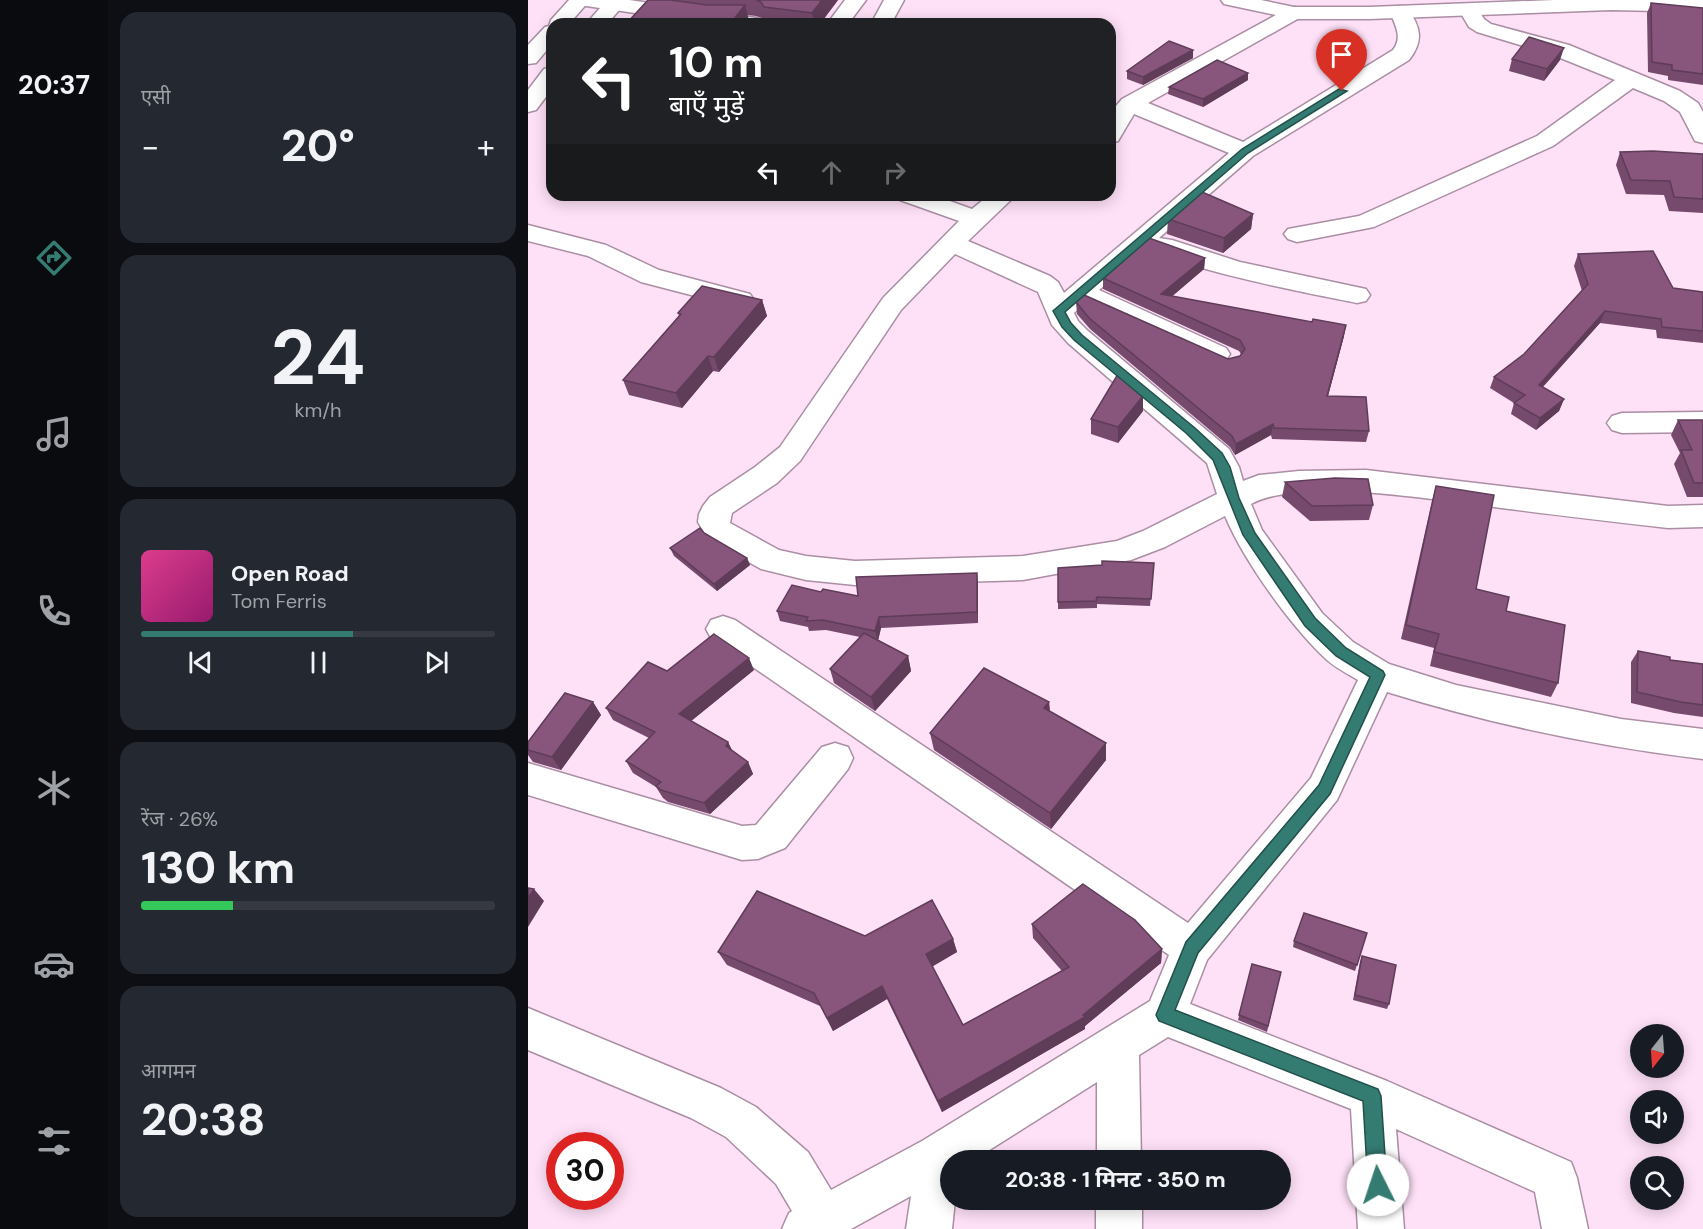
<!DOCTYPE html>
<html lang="hi">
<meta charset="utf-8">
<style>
body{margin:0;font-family:"DM Sans","Noto Sans Devanagari",sans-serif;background:#242831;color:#f1f3f6;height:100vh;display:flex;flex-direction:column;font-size:22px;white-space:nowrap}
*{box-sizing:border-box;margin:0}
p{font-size:20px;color:#9ea1a6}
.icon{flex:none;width:33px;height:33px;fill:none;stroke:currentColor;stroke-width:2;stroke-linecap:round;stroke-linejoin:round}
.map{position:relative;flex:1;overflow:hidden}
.panel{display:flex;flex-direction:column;gap:12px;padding:12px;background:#0d0f14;width:420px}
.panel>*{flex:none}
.guide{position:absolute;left:18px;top:18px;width:570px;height:183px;border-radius:18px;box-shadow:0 3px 15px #0003;background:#202124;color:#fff;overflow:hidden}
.needle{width:39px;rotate:197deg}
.tools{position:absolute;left:1102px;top:1024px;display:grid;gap:12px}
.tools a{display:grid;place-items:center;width:54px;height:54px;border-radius:50%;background:#171b24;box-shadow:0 3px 15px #0003;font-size:30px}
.speed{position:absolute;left:18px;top:1132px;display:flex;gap:12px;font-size:30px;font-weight:700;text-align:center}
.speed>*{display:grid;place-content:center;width:78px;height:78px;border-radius:50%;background:#171b24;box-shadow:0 3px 15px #0003;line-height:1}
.speed .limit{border:9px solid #d22;background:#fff;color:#111}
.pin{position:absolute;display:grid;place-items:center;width:51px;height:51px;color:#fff;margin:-62px -26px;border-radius:50% 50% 50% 0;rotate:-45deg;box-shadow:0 0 6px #0007}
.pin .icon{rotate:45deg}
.me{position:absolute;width:66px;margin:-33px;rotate:356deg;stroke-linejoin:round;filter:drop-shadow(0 0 4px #0008)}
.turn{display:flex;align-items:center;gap:21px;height:126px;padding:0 24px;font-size:27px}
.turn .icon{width:78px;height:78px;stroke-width:2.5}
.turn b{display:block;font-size:42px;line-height:51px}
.lanes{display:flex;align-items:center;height:57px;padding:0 24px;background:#0003;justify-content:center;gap:30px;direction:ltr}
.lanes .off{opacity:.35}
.big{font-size:45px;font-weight:700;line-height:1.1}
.panel .widget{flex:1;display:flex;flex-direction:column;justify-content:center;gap:9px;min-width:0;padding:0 21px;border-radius:18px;background:#242831}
.panel .dial{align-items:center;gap:0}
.dial b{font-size:78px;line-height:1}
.song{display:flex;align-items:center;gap:18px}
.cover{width:72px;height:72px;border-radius:9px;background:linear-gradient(135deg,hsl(330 70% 55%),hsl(320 70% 35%))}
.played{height:6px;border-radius:3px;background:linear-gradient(90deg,#347b72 60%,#363941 60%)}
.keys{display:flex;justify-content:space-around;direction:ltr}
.heat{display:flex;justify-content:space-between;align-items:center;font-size:33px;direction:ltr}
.charge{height:9px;border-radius:4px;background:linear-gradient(90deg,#34c759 26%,#363941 0)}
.trip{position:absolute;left:412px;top:1150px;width:351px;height:60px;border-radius:30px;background:#171b24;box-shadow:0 3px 15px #0003;font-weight:700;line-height:60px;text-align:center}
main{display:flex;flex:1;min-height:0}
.tabs{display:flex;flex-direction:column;width:108px;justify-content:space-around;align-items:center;background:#090b0e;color:#9ea1a6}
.tabs .icon{width:42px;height:42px}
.tabs .active{color:#347b72}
.tabs b{font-size:27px;color:#f1f3f6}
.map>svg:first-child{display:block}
</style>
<main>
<nav class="tabs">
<b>20:37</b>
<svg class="icon active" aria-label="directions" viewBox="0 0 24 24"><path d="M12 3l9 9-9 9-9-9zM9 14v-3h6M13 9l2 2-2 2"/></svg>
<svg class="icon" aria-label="music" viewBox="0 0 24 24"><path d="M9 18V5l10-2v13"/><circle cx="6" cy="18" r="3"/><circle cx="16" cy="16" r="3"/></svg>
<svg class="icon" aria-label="phone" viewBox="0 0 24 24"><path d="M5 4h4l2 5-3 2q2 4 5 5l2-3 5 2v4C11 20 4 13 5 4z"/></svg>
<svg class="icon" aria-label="climate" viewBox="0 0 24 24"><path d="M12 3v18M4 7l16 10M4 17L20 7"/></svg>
<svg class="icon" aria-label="car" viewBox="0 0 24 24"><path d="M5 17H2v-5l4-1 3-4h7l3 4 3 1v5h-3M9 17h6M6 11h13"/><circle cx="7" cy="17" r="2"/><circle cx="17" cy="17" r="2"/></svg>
<svg class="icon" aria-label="filters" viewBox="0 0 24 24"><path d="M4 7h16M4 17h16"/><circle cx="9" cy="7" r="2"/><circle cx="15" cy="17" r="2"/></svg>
</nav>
<section class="panel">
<div class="widget"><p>एसी</p>
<div class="heat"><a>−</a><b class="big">20°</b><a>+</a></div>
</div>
<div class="widget dial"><b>24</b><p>km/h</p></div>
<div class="widget">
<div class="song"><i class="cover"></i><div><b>Open Road</b><p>Tom Ferris</p></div></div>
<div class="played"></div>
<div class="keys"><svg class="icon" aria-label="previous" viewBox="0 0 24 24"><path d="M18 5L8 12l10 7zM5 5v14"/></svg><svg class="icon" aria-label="pause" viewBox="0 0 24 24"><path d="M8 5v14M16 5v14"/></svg><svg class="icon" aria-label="next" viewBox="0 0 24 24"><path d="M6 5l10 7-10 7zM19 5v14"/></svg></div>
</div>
<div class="widget"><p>रेंज · 26%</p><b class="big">130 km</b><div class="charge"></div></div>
<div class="widget"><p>आगमन</p><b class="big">20:38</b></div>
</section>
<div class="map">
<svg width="1175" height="1229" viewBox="0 0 1175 1229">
<rect width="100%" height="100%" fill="#fee0f7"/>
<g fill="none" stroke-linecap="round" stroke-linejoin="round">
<defs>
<path id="street" d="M48,0H101L228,18L235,20L238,24H184L58,6L51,4Z
M317,0H338L320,24H299Z
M356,0H376L363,24H343Z
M941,4L948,6L956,19L963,24L1041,45L1152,91L1170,103L1175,112V143L1167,141L1152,112L1136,101L1105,88L1025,146L846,227L769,242L760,239L756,234L760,229L831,216L1009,136L1087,80L1025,55L949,32L941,27L931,10L934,6Z
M872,6L879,8C893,27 896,41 881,60L725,156L631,238L644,240L712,262L838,289L842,295L838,301L829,303C796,296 637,267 623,245L571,290L698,348L702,354L698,360L688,363L678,360L556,304L546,313L550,321L560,331L701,449L711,467L715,481L731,475L771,471L838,470L1140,506L1175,505V527L1140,528C1079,521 1019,514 958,506C899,499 774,477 723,504L734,530L794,613L825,642L861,664L928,685L1093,719L1175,729V759C1068,746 962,724 859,692L809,800L679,960L662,1004L859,1081L1043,1162L1049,1178L1060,1229H1014L1007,1192L868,1129L876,1229H830L823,1109L640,1037L611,1055L613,1161H569V1082L444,1161H423V1200H427L424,1229H378L383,1196L323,1229H254L261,1213L264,1211L248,1184L198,1137L163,1118L0,1050V1008L193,1088L228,1107L280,1152L303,1190L394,1141L622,1001L641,955L183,638L178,629L183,620L195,616L207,620L660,923L783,778L830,680C820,674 808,668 799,660C763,627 716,561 697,516L637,547L603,560L495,580L327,585L278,580L233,569L180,539L170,522L171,514L175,506L182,497L227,467L252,447L355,298L431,221L372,200L369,195H405L444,209L461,195H488L440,241L522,276L530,282L536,293L701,153L606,114L590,141L582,143V113L594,99L759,9L766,7L773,9L776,13L773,17L620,103L715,142L865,50C875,37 867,25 862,12L865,8ZM427,254L510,292L524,325L540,343L679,463L689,494L615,531L589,541L495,556L327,561L278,556L251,550L202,523L204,513L249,483L272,461L373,310Z
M0,225L78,245L131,270L222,294L226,300L222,306L213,308L113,282L60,256L0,241Z
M1175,412V432L1094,433L1084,430L1079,423L1084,416L1094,413Z
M307,743L320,747L325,758L320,769L257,848L230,859L214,860L0,795V763L214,826L228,825L294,747Z
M568,1200H614V1229H568Z"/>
<path id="secondary" d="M41,0H62L41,24H24V44L8,63L0,64V45L17,27L21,26L23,20Z
M79,0H100L79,24H58Z
M693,0H733L766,7H841L1026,0H1175V12L1083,10L841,19H766L696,4Z
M24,67V89L8,110L0,112V90L16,69Z"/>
</defs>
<use href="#street" stroke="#aa8ea3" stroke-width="3"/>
<use href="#secondary" stroke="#aa8ea3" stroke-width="3"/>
<use href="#street" fill="#fff" fill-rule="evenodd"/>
<use href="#secondary" fill="#fff" fill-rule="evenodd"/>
</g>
<path fill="#754a6c" d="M120,0H310L292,24H240L237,19L228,16L219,15L222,24H98Z
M1123,3L1175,8V85L1140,80V76L1120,72L1119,13Z
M665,50V58L615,85L599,79V71Z
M984,59L1032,60L1016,81L981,71Z
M720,80L675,107L640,94L641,87Z
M1092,152L1175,154V213L1141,211L1136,195L1098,194L1088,165Z
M431,195H457L450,201Z
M725,214L723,229L695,253L639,234L640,219Z
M1050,254L1145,288L1175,292V343L1129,338L1128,330L1072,323L1015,387L1036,399L1031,411L1008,430L983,414L986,403L962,388L966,377L996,354L1054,291L1046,266Z
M677,258L676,269L644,296L816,336L800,396L841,431L838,442L744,439L743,435L707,455L702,447L562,329L549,314L548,302L700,359L712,356L713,354L711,351L575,289V278Z
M234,300L239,316L191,372L185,371L154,408L101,395L95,380L151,316L150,313Z
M615,396V411L590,443L563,434V419Z
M1150,420H1175V497H1159L1146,464L1152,453L1143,435Z
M757,482L845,505L841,520L782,521L754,497Z
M908,486L948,589L978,611L1030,683L1023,697L902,666L906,648L873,639L904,501Z
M176,533L219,558L222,565L189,591L146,556L142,548Z
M626,563L622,606L569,604V608L530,609V602Z
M450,584V623L353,628L350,640L380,656L383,671L347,711L306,683L302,669L332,637L298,630L281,631L280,627L252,621L249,611L293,592L330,596Z
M1110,651L1142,660L1175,664V717L1146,713L1103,703V662Z
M226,670L163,721L200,742L204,751L220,762L225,774L182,814L140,802L135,798L128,787L105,773L98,761L121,738L85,720L78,708Z
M65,702L73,715L33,770L5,762L0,755V742Z
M521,702L522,711L578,743V760L523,829L406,750L402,733Z
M504,924L634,949L633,963L557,1026V1029L414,1112L359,999L305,1031L292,1006L199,965L190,952L337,936L425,939L429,952L404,966L435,1025L534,971L505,938Z
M839,933L827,971L765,947L766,941Z
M834,956L861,1004L859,1009L825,1000L832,962Z
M724,964L753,972L739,1032L710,1020Z"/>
<path fill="#5f3c58" d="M294,0H310L292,24H287L284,13Z
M217,5L222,24H202Z
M1036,48L1032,60L1016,81L1019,69Z
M665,50V58L615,85V77Z
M720,73V80L675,107V99Z
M449,195H457L450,201Z
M725,214L723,229L695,253L696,238Z
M677,258L676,269L634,305L633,294Z
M234,300L239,316L191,372L186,357Z
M1077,311L1072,323L1006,396L1011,385Z
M818,325L816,336L797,407L799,396Z
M180,356L185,371L154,408L148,393Z
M615,396V411L590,443V427Z
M1036,399L1031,411L1008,430L1012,418Z
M745,424L743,435L707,455L708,444Z
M219,558L222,565L189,591L186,584Z
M449,573L450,584V623L449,612Z
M351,617L353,628L350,641L347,631Z
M380,656L383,671L347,711L343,697Z
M221,658L226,670L157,726L151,714Z
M65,702L73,715L33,770L24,757Z
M521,702L522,719L516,708Z
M200,742L206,754L198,746Z
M578,743V760L523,829L522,813Z
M220,762L225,774L182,814L176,803Z
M6,889L16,901L0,927V898Z
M425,939L429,952L402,968L398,954Z
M634,949L633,963L557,1026V1029L414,1112L410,1101L555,1015Z
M354,986L359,999L305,1031L299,1018Z"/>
<path fill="#88567d" stroke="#5f3c58" stroke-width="1.5" d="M120,0H142L179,5H217L202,24H98Z
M228,0H294L284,13L236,7L233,2Z
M1123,3L1175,8V74L1144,70V65L1124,62Z
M1001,37L1036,48L1019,69L984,59Z
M641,41L665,50L615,77L599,71Z
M689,60L720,73L675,99L641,87Z
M1125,151L1175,154V199L1146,197L1142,181L1103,180L1092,152Z
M674,192L725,214L696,238L640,219Z
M621,238L677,258L633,294L784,322L785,319L818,325L799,396L838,397L841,431L746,428L745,424L708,444L704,436L561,318L548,302L556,295L700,359L712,356L717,349L712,340L575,278Z
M1125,251L1145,288L1175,292V331L1134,327L1133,319L1077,311L1011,385L1036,399L1012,418L986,403L997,395L966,377L996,354L1060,284L1050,254Z
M174,286L234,300L186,357L180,356L148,393L95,380L153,314L150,313Z
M590,374L615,396L590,427L563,419Z
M1150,420H1175V483H1166L1153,450H1164Z
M807,478L840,479L845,505L784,506L757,482Z
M908,486L966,495L948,589L981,597L978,611L1037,625L1030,683L906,652L911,634L878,625Z
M172,528L176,533L219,558L186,584L142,548Z
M574,561L626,563L623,599L569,597L568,601L530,602V568L574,565Z
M449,573V612L351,617L347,631L295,620L278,621L280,617L249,611L264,585L293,592L295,589L330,596L328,577Z
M336,633L380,656L343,697L302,669Z
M186,634L221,658L151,714L200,742L198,746L220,762L176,803L133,790L128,786L133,782L98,761L127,732L78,708L120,662L139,671Z
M1110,651L1142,657V660L1175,664V705L1153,702L1109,692Z
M456,668L521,702L516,708L578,743L522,813L402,733Z
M37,693L65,702L24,757L0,750V742Z
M555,884L607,920L634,949L555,1015L557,1017L410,1101L354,986L299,1018L286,993L190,952L229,891L337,936L404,900L425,939L398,954L435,1025L541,967L504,924Z
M0,888L6,889L0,898Z
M776,913L839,933L829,965L766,941Z
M834,956L868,965L861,1004L827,995Z
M724,964L753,972L740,1026L711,1015Z"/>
<path fill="#347b72" stroke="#22504a" stroke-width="1.5" d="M811,89L819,91L720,153L537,312L543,323L554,335L667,428L694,453L702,467L711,498L727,533L787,618L818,648L855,671L857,675L802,794L670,953L647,1010L850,1089L853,1096L859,1185L856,1191L850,1194L843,1191L840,1185L835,1101L631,1021L628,1015L658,942L791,785L842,677L808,656L777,626L715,535L685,460L658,433L546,340L534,327L525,311L714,149Z"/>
</svg>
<div class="tools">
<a><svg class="needle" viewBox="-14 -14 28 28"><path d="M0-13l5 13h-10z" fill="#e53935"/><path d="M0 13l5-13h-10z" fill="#9ea1a6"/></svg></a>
<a><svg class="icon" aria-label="sound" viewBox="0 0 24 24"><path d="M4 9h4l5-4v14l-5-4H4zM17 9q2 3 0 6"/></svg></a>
<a><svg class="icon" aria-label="search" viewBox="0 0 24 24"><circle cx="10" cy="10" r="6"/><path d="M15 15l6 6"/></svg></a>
</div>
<div class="speed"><div class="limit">30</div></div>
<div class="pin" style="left:814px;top:91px;background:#d93025"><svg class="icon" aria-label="arrive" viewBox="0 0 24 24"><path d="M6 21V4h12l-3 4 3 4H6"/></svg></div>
<svg class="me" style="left:850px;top:1185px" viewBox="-20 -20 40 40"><circle r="19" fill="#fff"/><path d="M0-13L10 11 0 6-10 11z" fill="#347b72"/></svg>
<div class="trip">20:38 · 1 मिनट · 350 m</div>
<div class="guide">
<div class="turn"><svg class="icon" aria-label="left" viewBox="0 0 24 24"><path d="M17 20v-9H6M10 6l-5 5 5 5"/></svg><div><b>10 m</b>बाएँ मुड़ें</div></div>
<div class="lanes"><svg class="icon" aria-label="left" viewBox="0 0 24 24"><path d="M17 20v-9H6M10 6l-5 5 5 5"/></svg><svg class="icon off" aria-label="ahead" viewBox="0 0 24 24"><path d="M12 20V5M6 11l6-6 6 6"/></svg><svg class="icon off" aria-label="right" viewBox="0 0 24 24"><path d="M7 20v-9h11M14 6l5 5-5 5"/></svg></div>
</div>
</div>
</main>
